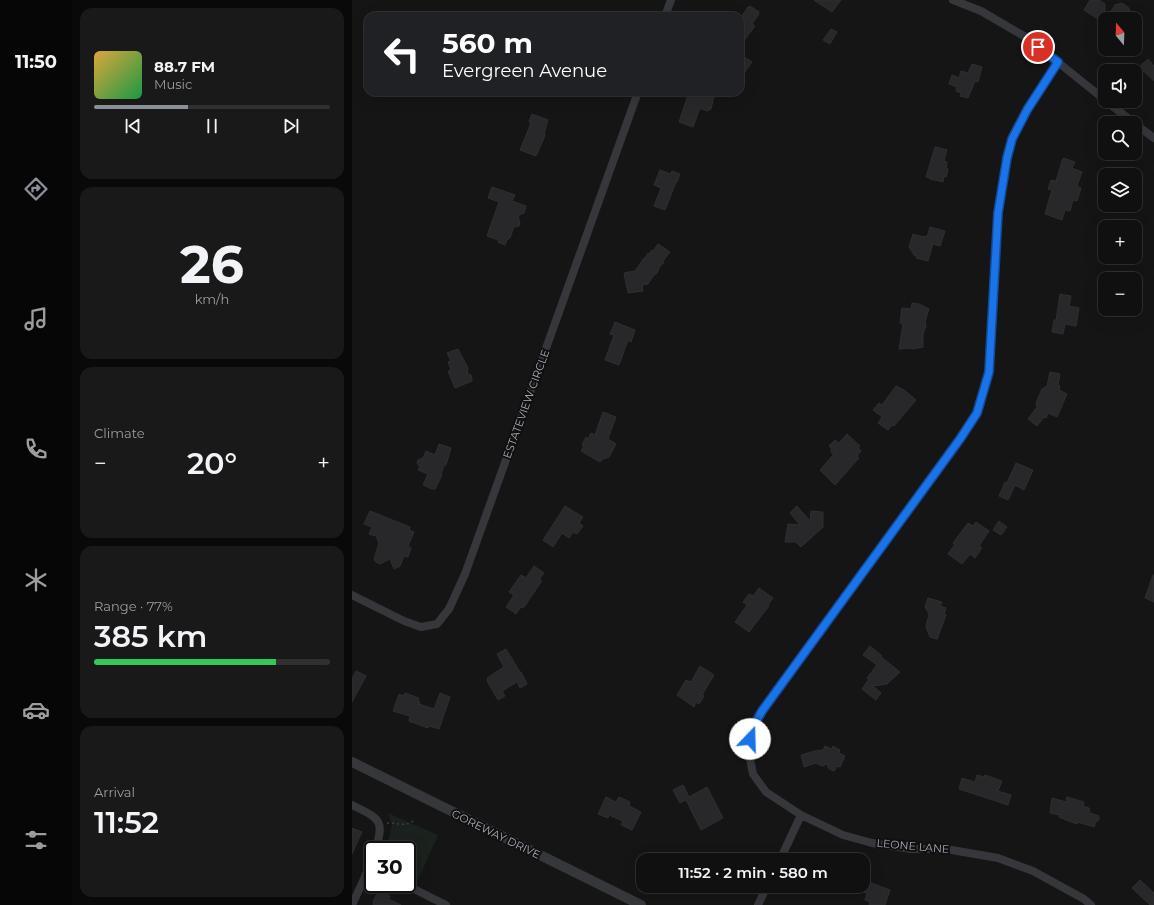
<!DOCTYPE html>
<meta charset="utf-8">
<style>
body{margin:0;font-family:Montserrat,sans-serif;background:#191919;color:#f1f3f6;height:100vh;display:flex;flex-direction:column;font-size:15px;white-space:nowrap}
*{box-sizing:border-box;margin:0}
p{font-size:13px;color:#9c9d9f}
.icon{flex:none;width:22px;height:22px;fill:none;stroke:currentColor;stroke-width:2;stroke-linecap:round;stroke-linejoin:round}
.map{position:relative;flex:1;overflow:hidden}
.drawer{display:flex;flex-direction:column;gap:8px;padding:8px;background:#090909;width:280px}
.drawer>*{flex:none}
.hud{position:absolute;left:12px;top:12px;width:380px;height:84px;border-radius:12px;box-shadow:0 4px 16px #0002,0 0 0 1px #303030;background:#202124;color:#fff;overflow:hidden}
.needle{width:26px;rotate:341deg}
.fabs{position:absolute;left:746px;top:12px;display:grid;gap:8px}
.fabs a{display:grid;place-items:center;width:44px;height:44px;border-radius:8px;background:#101010;box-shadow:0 4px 16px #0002,0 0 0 1px #303030;font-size:20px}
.speed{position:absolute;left:12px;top:841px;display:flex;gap:8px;font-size:20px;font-weight:700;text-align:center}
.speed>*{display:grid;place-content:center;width:52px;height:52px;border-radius:50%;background:#101010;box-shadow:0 4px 16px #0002,0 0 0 1px #303030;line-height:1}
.speed .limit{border:2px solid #111;border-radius:6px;background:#fff;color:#111}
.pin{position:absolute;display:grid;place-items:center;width:34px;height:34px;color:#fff;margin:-17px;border:2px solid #fff;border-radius:50%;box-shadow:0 1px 4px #0007}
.me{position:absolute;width:44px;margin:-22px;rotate:21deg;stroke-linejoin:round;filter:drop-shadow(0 0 3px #0008)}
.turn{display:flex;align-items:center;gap:14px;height:84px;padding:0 12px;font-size:18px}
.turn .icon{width:52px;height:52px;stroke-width:2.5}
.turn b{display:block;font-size:28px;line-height:34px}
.big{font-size:30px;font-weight:600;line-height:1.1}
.drawer .card{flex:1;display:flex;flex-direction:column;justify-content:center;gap:6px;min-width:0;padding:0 14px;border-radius:12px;background:#191919}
.drawer .dial{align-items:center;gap:0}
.dial b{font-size:52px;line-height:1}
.song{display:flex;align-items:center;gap:12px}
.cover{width:48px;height:48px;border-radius:6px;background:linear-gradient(135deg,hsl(40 70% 55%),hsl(140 70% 35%))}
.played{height:4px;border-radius:2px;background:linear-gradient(90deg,#8c9099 40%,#303030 40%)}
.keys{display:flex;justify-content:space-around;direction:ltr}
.heat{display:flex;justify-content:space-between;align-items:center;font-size:22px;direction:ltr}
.charge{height:6px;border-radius:3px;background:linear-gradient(90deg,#34c759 77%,#303030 0)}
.trip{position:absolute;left:284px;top:853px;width:234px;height:40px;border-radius:12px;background:#101010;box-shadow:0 4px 16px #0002,0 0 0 1px #303030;font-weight:600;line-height:40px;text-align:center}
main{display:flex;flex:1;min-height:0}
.tab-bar{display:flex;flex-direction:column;width:72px;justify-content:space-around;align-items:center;background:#060606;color:#9c9d9f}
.tab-bar .icon{width:28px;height:28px}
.tab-bar .active{color:#8c9099}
.tab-bar b{font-size:18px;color:#f1f3f6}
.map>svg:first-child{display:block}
</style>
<main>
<nav class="tab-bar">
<b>11:50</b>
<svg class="icon active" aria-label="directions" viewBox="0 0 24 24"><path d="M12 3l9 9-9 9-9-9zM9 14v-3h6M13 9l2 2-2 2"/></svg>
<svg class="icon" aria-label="music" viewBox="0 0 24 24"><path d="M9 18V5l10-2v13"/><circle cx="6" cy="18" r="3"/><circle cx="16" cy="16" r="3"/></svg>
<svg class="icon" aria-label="phone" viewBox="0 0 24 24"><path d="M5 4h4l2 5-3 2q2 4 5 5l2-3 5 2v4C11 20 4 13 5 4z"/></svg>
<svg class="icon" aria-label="climate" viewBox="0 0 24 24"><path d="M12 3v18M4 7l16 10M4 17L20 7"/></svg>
<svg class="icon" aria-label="car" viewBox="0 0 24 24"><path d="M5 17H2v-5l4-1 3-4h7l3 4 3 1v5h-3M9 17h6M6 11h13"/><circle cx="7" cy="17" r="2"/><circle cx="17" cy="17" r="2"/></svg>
<svg class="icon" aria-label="filters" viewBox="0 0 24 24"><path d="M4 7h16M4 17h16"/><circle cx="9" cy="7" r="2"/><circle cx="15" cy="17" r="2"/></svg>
</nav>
<section class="drawer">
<div class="card">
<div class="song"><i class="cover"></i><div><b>88.7 FM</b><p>Music</p></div></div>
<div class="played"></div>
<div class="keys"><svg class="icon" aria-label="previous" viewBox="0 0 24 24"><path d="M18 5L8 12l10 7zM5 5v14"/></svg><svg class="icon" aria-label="pause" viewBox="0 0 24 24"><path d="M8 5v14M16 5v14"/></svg><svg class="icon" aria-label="next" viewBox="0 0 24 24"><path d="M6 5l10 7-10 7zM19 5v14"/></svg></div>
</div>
<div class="card dial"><b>26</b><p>km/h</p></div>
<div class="card"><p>Climate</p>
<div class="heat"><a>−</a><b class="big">20°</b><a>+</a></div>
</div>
<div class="card"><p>Range · 77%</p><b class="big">385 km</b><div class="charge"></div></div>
<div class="card"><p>Arrival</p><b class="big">11:52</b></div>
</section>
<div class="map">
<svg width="802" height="905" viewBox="0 0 802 905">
<rect width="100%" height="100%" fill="#151516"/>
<path fill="#1b211c" d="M36,813L86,835L66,880L55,874V850H34L40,825Z"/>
<path fill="#28282a" stroke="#2f2f32" d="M462,0H489L480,12Z
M738,0H747L753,4V19H746L732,10Z
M770,3L777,8L779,15L776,19H754L763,5Z
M398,6L407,12L406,14H407L400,24L403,26L388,46V19L396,7L397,8Z
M479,29L485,32L478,44L471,40Z
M388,54L400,62L393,72L388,69Z
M796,59L802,66V81L787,67Z
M620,64L630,67L626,82L623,81L616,98L608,96L609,93L604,91L605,87L597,84L600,75L607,78L609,71L616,73Z
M337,92H361L360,95L362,96L359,109L355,111L348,108L341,127L327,122Z
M180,114L196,120L192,133H193L192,138L184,156L168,150L179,123L177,122Z
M583,147L595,150L592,161L595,162L594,168L596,169L594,177L592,176L591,182L578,179V178L574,177Z
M711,158L723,162L720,168L730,172L725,186L729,188L725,201L721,200L718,211L713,210L710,220L693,214L700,190L696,189L699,180L704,181Z
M308,170L319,174L320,171L328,174L325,182H324L313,210L302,206L309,188L302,185Z
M140,187L163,195L160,201L174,206L172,213L166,215L168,224L167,226L162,227L158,238L155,240L153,245L146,242V240L135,236L147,202L136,198Z
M578,227L593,231L588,246L581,244L576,261L564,258L565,256L562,255L557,247L561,234L571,237V236L575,237Z
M306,244L318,252L311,261L312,263L308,266L305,273L301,276L296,284L290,285L291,291L276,293L272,273L283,271L292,258H293L296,253L297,254L300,250L301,251Z
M708,294L719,296L717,306L727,308L724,326L713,324L711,334L700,332L702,320H704Z
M560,303L567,304L577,309L574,318L573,322L574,326L571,334V347L560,349V348L547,349L551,324L548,323L550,308L559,309Z
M263,322L283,330L279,342L276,340L267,365L253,360L262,335L258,334Z
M106,349L116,368L115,373L119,375L120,378V381L103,388L96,371L99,370L96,362L99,361L95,353Z
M698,372L708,374L706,385L708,386L707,390L715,394L705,417L696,413L694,418L692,417L685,426L676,419L685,407L684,403L690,389L695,386Z
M544,386L552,390L564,400L542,426L540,425L536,430L526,423L530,417L521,410L527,403L530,405Z
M251,412L264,417L256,439L264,444L257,457L251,459L248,462L229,451L232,446L230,445L234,437L236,439L239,433L243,435Z
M495,434L508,446L506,448L509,451L505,456L507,458L483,485L468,470L482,454L479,452V448L477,446L483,440L487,443Z
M87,444L99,448L94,465L92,466L90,471L89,477L83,489H80L71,485L76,474L66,470L68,467L65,463L66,460L71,458L74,451L83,455Z
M664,463L681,470L672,490L663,485L656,500L647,496L653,482L655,483Z
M213,506L231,517L227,523L231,526L225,534L221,532L217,538L210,533L201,547L191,540Z
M445,506L458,521L459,511L471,512V527L449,547L444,542H433L436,524L448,525L438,513Z
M18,511L58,527L57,530L62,532L56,546L59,548L56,557L52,556L48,566L42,569L38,559L28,564L24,562L22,559L27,543L24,536L17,534L20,527L12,524Z
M647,521L655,527L649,535L641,530Z
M624,522L637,531L627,546L630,548L623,558L618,554L610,564L596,554L603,544L601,543L616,523L621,526Z
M182,566L192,573L188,578L189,582L172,607L168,608L164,614L154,607L162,595L157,592L169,575L174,578Z
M801,575H802V602L793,598Z
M407,588L421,598L416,605L417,606L397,632L383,622L395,605L391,602L397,594L401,596Z
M576,598L590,602L588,606L594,608L592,614L594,615L585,639L578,637L574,627L577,614L573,607Z
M518,646L530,656L529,657L548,672L535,684L521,686L529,693L524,700L510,689L517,679L515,678L525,665L511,655Z
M154,649L168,672H169L175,684L168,688L165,682L150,691L153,696L146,700L135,681L136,680L135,678L152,667L145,654Z
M348,666L362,675L350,695L352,696L347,704L344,702L342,707L325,695L334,680L339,682Z
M4,671L14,676L0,702V679Z
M53,693L67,698L66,701L68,702L67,704L82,709L88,693L98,697L87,729L77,726L76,728L57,721L58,716L41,711L47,694L52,696Z
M473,746L480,749L481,746L488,750L487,753L493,756L488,767L485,766L482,771L477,769L475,764L470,766L464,763L452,767L449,755L463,751L471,750Z
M625,775L632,777L633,775L650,781L646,791L659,795L656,805L607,789L610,778L623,782Z
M331,785L337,797L355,787L371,818L349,830L334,800L328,803L321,790Z
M254,797L264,802L267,797L278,802L277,806L289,812L280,830L269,825L271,821L257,815L256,818L246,814Z
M715,797L732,802L731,806L737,808L738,813L747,816V820L744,822L742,827L732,824L725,822V824L714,820L707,817L708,815L698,813L700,798L714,802Z
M0,828L10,832L0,854Z
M511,880L538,890L533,905H517L518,902L513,900L515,893L511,892Z
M788,880L802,893V905H798L780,888Z
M27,891L38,896L37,899L49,905H21L22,902L21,901Z"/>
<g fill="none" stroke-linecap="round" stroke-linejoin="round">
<path stroke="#3c3e42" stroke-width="1.5" stroke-dasharray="2 3" stroke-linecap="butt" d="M35,823C44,822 54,828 62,820
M42,850V849
M55,868L64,863"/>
<path stroke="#36373b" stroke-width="8" d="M601,0L629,11L677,39L753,100
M313,16L319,0
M706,62L675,110L660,139L655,158L646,213L641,314L637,372L625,413L608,439L411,711L400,729L396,749L401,774L414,792L449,815L491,835L520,843L559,849H594L646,858L681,871L732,899L739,905
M754,101L782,123
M783,124L802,138
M0,595L52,621L69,627L85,624L97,609L113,574L286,92
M0,805C26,818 34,819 23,850
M428,860L449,815
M52,884L94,905
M0,905L12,879L21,855
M406,905L415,886"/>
<path stroke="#36373b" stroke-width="10" d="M0,762L289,905"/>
</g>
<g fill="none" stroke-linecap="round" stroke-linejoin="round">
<defs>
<path id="route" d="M398,739L400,729L410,711L608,439L625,413L637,372L646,213L655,158L660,139L675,110L706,62L686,47"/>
</defs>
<use href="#route" stroke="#114b97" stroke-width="10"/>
<use href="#route" stroke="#1a73e8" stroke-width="7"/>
</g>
<g text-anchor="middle" stroke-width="4" stroke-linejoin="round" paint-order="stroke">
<g font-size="11" fill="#a8adb5" stroke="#101011">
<text transform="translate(174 404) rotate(-70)" y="4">ESTATEVIEW CIRCLE</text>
<text transform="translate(144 834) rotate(26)" y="4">GOREWAY DRIVE</text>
<text transform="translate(561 846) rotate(5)" y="4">LEONE LANE</text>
</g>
</g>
</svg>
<div class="fabs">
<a><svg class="needle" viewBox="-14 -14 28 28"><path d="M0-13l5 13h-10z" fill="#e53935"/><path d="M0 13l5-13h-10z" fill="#9c9d9f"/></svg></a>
<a><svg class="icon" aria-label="sound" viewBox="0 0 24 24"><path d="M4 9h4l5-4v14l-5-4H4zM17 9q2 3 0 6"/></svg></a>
<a><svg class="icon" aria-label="search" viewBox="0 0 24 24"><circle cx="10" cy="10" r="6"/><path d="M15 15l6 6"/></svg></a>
<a><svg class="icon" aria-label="layers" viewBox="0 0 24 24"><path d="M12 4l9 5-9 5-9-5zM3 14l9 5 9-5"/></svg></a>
<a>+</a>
<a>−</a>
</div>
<div class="speed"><div class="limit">30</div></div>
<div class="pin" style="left:686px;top:47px;background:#d93025"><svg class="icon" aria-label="arrive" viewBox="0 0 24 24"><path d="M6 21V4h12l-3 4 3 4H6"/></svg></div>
<svg class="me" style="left:398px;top:739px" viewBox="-20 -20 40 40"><circle r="19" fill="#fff"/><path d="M0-13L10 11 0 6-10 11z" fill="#1a73e8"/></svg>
<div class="trip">11:52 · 2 min · 580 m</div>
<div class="hud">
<div class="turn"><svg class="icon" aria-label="left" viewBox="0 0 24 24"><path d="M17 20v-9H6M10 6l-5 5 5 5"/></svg><div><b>560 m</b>Evergreen Avenue</div></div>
</div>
</div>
</main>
